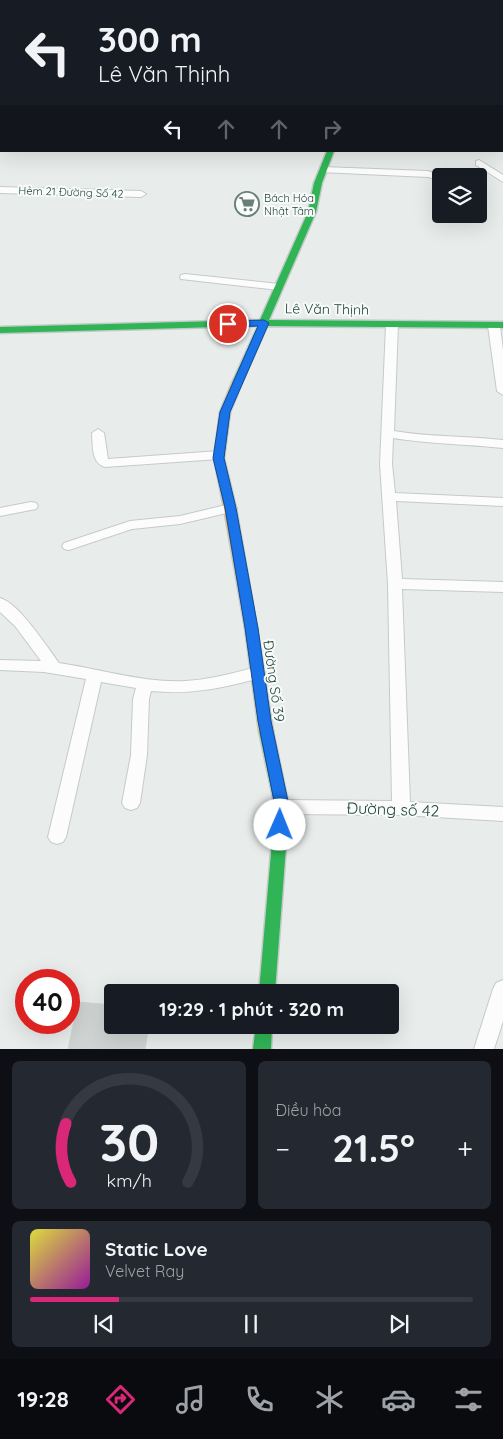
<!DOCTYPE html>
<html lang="vi">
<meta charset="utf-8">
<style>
body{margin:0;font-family:Quicksand,sans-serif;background:#242831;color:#f1f3f6;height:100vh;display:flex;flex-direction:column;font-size:19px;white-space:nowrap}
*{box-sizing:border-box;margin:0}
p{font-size:16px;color:#9ea1a6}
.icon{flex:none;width:28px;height:28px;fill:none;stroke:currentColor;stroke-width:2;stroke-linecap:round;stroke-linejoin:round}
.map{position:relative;height:1049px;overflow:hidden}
.sheet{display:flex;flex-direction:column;gap:12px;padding:12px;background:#0d0f14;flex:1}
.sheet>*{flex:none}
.banner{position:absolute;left:0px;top:0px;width:504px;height:152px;box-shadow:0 5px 20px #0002;background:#171b24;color:#f1f3f6;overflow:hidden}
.tools{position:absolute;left:432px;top:168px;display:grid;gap:10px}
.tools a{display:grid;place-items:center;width:55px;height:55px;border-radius:5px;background:#171b24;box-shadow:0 5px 20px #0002;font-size:25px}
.speed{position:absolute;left:15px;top:969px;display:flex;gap:10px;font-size:25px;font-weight:700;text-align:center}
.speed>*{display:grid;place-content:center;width:65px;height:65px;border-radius:50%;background:#171b24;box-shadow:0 5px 20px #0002;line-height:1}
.speed .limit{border:8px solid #d22;background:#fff;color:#111}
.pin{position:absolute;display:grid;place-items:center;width:42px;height:42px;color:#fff;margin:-21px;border:2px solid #fff;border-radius:50%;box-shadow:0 1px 5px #0007}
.me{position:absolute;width:55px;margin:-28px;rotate:1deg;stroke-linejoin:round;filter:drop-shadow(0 0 4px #0008)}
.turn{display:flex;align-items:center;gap:18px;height:105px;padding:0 15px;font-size:22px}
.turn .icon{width:65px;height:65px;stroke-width:2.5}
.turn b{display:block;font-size:35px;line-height:42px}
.lanes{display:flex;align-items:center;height:48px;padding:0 15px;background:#0003;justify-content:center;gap:25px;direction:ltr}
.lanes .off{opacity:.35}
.big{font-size:38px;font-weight:700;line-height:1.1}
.sheet .card{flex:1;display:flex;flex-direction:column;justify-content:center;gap:8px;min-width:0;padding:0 18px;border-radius:8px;background:#242831}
.sheet .dial{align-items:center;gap:0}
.dial svg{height:130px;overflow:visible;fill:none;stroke:#363941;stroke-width:7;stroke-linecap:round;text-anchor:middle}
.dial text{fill:#f1f3f6;stroke:none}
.song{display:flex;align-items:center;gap:15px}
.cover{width:60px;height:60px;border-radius:8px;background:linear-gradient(135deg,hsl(60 70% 55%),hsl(300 70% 35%))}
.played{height:5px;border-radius:2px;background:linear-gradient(90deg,#db2777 20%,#363941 20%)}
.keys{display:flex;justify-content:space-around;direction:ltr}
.heat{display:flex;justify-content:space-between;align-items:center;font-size:28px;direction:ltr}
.sheet .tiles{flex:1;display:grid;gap:12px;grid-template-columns:1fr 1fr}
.card:last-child{grid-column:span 2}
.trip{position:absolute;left:104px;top:984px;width:295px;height:50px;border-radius:5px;background:#171b24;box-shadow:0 5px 20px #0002;font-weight:700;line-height:50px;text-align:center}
.menu{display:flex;height:80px;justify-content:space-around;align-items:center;background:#090b0e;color:#9ea1a6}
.menu .icon{width:35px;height:35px}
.menu .on{color:#db2777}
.menu b{font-size:22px;color:#f1f3f6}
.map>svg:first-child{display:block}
</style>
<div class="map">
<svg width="503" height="1049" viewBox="0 0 503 1049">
<rect width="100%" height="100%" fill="#e8edeb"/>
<path fill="#cfd4d2" stroke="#d1d6d4" d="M78,1002L112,1005V1025H149L145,1049H68Z"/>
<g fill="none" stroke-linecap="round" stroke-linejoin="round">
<defs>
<path id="street" d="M364,0H371V1H365Z
M502,4H503V8H502Z
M0,23H1V27H0Z
M502,41H503V45H502Z
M0,45H1V49H0Z
M0,85H1V89H0Z
M502,88H503V92H502Z
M0,131L1,132V137H0Z
M479,160L503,175V182L476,165V161Z
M323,167L428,171L443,176H441V184L438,183L435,179L428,177L320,172L319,170Z
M0,187L141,191L146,194L141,197L0,193Z
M185,274L279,284L284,287L279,290L181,279L180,277L181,275Z
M392,322L398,325L394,431C430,437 466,436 503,440V448C466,444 430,444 393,438L392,464L395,493L503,498V506L396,501L402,579L503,582V592L402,589L410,802L503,807V821L401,815L282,814L276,812L273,807L276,802L282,800L392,801L388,584L380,464L386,325Z
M494,323L500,326L503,350V395L497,391L488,326Z
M98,429L104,433L108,459L219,451L225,455L219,459L105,467C91,463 93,445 92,433Z
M31,502L36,503L38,506L36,509L0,516V508Z
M230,504L237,508L235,511L180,524L132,529L69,550L64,549L62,546L64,543L130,521L180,516Z
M0,598C19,603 47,647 59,663C100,669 144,683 185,681C209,680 233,673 257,667L263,669L265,673L263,677C225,688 190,695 151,691L149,699L147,755L140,803L137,808L131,810L125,808L122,803L131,755L133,699L136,688L101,682L66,837L63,842L57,844L51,842L48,837L86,679L44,672L0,670V660L41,661L15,626L0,612Z
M503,980V1021L494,1049H474L493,989L496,983Z"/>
<path id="fast" d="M327,151H334L322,183L316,212L269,320L503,322V328L267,326L242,383L237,386L232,383L258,326L0,333V327L260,320L308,212L314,183Z
M266,726L271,727L273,731L289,807L275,992H259L275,807L259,731L261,727Z
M256,1025H272L271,1049H253Z"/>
<path id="slow" d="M177,0H183L184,1H178Z
M237,380L242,383L230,412L224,458L236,508L257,628L273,731L271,735L266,736L261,735L259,731L245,628L224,508L214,458L220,412L232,383Z"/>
</defs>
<use href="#street" stroke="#c5cac8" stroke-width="2"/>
<use href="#fast" stroke="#c3cbc8" stroke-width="3"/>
<use href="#slow" stroke="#c3cbc8" stroke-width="3"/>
<use href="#street" fill="#fcfcfc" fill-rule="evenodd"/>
<use href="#fast" fill="#30b455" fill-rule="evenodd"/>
<use href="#slow" fill="#ff9f0a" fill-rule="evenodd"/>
</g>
<path fill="#1a73e8" stroke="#114b97" d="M264,320L269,323L230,412L224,458L236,508L258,628L271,721L289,806L286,829L280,831L275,829L273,825L275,806L258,721L245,628L225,508L213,458L220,412L258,326L228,327L224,324L228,321Z"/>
<defs>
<symbol id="supermarket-ring" viewBox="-11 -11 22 22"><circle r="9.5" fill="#f7fbf9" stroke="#697e78" stroke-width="1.5"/><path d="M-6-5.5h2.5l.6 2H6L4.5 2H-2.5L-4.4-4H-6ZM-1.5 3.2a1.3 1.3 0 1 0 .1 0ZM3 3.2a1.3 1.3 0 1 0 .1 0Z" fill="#697e78"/></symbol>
</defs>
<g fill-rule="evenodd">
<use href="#supermarket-ring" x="233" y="190" width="28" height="28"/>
</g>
<g text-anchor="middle" stroke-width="4" stroke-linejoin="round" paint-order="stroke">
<g font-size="11" fill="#24423a" stroke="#f7fbf9">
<text transform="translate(71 192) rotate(2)" y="4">Hẻm 21 Đường Số 42</text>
</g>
<g font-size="11" fill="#24423a" stroke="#f7fbf9" text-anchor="start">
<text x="264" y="202">Bách Hóa<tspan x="264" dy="13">Nhật Tâm</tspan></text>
</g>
<g font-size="14" fill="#24423a" stroke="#f7fbf9">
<text transform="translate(327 309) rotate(1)" y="5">Lê Văn Thịnh</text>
<text transform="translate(274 681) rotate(82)" y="5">Đường Số 39</text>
</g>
<g font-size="16" fill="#24423a" stroke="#f7fbf9">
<text transform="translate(393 809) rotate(2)" y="6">Đường số 42</text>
</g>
</g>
</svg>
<div class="tools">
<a><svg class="icon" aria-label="layers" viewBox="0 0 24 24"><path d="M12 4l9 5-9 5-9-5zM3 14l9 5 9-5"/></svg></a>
</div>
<div class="speed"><div class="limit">40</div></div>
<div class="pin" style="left:228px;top:324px;background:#d93025"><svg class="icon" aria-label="arrive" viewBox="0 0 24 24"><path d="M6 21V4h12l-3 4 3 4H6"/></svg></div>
<svg class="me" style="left:280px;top:825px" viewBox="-20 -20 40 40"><circle r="19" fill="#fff"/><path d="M0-13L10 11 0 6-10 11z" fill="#1a73e8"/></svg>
<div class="trip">19:29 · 1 phút · 320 m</div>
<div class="banner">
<div class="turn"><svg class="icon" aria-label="left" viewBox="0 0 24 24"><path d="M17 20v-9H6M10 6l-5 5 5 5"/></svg><div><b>300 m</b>Lê Văn Thịnh</div></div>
<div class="lanes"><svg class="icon" aria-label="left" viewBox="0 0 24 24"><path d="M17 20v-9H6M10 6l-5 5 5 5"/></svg><svg class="icon off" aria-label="ahead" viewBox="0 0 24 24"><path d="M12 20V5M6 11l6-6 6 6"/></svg><svg class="icon off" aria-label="ahead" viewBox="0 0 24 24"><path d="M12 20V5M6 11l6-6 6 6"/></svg><svg class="icon off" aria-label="right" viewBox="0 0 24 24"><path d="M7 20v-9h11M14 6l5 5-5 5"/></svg></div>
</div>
</div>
<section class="sheet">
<div class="tiles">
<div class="card dial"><svg viewBox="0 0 100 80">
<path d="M14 69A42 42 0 1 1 86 69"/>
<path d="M14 69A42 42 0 0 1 11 33" stroke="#db2777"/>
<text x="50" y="56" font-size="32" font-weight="700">30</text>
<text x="50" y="72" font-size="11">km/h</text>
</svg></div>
<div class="card"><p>Điều hòa</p>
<div class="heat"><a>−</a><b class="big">21.5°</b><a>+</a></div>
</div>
<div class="card">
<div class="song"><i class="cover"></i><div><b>Static Love</b><p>Velvet Ray</p></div></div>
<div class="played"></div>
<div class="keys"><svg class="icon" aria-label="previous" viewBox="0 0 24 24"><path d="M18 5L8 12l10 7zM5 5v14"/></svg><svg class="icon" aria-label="pause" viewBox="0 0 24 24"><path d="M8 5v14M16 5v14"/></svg><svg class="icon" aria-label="next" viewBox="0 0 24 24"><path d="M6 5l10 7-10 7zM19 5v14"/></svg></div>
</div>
</div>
</section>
<nav class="menu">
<b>19:28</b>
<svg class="icon on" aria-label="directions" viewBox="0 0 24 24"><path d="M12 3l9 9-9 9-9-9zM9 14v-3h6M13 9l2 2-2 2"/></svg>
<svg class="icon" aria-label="music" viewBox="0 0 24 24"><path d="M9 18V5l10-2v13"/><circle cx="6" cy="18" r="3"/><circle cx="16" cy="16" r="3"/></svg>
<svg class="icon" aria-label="phone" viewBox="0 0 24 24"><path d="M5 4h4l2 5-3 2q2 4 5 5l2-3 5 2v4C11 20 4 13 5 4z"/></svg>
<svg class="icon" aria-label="climate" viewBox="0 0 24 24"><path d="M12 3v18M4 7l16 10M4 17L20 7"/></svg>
<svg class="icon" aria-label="car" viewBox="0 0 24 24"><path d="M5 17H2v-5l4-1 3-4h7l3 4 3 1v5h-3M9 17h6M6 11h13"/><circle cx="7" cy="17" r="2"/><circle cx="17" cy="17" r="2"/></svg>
<svg class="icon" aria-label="filters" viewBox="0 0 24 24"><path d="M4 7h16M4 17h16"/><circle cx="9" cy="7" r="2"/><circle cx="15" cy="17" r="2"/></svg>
</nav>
